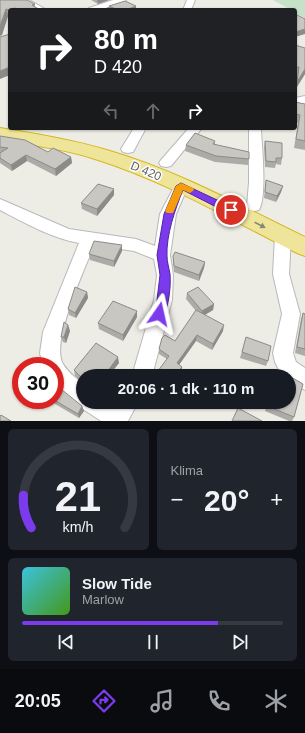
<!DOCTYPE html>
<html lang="tr">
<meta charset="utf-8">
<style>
body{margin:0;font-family:Helvetica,sans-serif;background:#20242c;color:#f1f3f6;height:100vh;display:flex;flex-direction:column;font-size:15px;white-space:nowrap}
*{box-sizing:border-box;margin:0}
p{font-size:13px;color:#9ea1a6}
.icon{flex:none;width:22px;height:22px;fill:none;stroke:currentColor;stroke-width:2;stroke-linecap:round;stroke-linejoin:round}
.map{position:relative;height:421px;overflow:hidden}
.panel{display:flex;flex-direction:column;gap:8px;padding:8px;background:#0d0f14;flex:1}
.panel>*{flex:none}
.guide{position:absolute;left:8px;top:8px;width:289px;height:122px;border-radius:4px;box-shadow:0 1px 3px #0004;background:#202124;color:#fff;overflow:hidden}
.speed{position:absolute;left:12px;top:357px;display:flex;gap:8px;font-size:20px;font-weight:700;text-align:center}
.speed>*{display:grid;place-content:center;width:52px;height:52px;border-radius:50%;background:#171b24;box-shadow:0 1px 3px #0004;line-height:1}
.speed .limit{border:6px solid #d22;background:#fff;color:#111}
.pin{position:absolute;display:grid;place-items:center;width:34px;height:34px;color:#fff;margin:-17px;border:2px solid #fff;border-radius:50%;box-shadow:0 1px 4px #0007}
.me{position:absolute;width:44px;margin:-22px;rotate:11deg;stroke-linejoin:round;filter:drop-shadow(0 0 3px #0008)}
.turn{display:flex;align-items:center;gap:14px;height:84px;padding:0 20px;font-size:18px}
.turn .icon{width:52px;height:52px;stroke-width:2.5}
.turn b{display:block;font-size:28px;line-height:34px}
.lanes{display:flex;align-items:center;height:38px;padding:0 20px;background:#0003;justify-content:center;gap:20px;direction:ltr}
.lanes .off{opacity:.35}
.big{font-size:30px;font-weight:700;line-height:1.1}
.panel .card{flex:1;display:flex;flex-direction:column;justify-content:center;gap:6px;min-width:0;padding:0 14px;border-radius:6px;background:#20242c}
.panel .dial{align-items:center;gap:0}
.dial svg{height:104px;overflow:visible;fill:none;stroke:#363941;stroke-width:7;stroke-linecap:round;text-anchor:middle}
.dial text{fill:#f1f3f6;stroke:none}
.song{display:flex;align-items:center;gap:12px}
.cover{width:48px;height:48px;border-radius:6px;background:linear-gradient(135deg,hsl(190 70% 55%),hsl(100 70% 35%))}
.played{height:4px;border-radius:2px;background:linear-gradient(90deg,#7c3aed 75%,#363941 75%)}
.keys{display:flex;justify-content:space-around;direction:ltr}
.heat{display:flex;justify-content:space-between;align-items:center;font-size:22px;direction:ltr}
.panel .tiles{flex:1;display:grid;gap:8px;grid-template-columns:1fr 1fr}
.card:last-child{grid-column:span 2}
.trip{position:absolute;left:76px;top:369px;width:220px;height:40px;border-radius:20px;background:#171b24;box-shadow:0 1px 3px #0004;font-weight:700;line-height:40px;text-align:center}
.dock{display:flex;height:64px;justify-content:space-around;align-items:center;background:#090b0e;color:#9ea1a6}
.dock .icon{width:28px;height:28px}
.dock .active{color:#7c3aed}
.dock b{font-size:18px;color:#f1f3f6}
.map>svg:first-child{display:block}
</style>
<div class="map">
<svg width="305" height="421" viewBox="0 0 305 421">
<rect width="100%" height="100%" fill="#edede5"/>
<path fill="#c5e2c9" d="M273,0H305V18L295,13V10H291Z"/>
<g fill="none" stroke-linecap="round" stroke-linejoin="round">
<defs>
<path id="minor" d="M18,0H29L47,10H36Z
M113,0H126L125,2L101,10H88L89,8Z
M187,0H195L191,10H183Z
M305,96V104L295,106V98Z
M134,128H146L133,152L128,153L123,152L121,149Z
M189,128H202L171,166L166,167L161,166L159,163L161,160Z
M250,128H260L261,130C262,147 267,196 259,210L254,211L249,210L247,206L249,182V130Z
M181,181L186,183L188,186L176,214L170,255L173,275L172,300L152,376H132L154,300L157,275L154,259L134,251L94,245C85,269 52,339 62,362C66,371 76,378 83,384V402H109L114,405L116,402H138L128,421H101L83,409L82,407L76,404L56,387L55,366H43L40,353L43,332L79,243C51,238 25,223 0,210V199L69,229L136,239L155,246L160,214L176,183Z
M283,230L289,232L291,236L289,274L300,314L293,353L296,362L305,368V390L289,381V376H282L275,362L273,353L282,314L273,274L275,236L277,232Z"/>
<path id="highway" d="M0,128C37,134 74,140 110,151C178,171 241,206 305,237V256L297,253C231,220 166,181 95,159C64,149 32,145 0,140Z"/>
</defs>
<use href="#minor" stroke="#b7b9bd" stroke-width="2"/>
<use href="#highway" stroke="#d6b51d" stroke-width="2"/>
<use href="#minor" fill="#fff" fill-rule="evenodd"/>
<use href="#highway" fill="#efe59a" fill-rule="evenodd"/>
</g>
<path fill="#adaba7" d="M0,0L35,4V7L40,10H10V17L8,16L2,35Z
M91,0H109L98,4Z
M295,45L305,48V74L295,90L297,75H295Z
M295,102L305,104V150L294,148L298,123H295Z
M0,136L48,152L71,157L72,163L56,176L27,161L12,171L0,163Z
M215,141V144L249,159L248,165L215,162L185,151L186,145Z
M265,141L282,158L281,165L276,164L275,168L265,167L264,147Z
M266,180L283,186L281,192L276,202L264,198L265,187Z
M114,189V195L97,216L82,209L81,203Z
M122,251L114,267L90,260L89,254Z
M173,256L205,262L204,268L199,281L174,272L173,262Z
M87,292L88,298L76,318L69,315L68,309Z
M187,293L214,304L213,310L205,315L223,331L212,350L196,341L179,365L182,367V372L179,376H155L167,359L159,354V349L175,341L196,311L186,299Z
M137,311V317L123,341L99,329L98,323Z
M303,313L305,314V356L295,353L301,319Z
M68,325L70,331L66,343L63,342L61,337Z
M246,337L268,361L266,366L240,358Z
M119,363L83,383L75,376L74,370Z
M278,370L290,375L291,377L303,384L294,417L292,421H289L265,411L268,402H289V376H275Z
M49,400H55L82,406L84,411L79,418L50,401Z"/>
<path fill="#8d8b88" d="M97,0H109L98,4Z
M136,6V9L133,10H127Z
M15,8L16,10H10V17L8,10Z
M6,9L8,16L2,35L0,36V26Z
M305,29V34L295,37V32Z
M10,67V75L0,79V71Z
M305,69V74L295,90L297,82Z
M26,155L27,161L12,171L11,165Z
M71,157L72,163L56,176L55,169Z
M283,186L281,192L276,202L277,196Z
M114,189V195L97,216V209Z
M122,245V251L114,267V261Z
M205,262L204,268L199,281V275Z
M87,292L88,298L76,318L75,313Z
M214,304L213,310L201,317L202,311Z
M137,311V317L123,341V335Z
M68,325L70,331L66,343L64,337Z
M224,325L223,331L212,350L213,344Z
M197,335L196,341L176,369L177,363Z
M118,357L119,363L109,376H104Z
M182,367V372L179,376H175Z
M82,406L84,411L79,418L78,414Z"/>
<path fill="#c9c7c2" stroke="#8d8b88" d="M0,0H27L35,4L32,5L40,10H19L15,8L8,10L6,9L0,26Z
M125,1L136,6L126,10H118L109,6Z
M110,7L118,10H102Z
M295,14L305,19V29L295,32Z
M10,34V67L0,71V37Z
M295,45L305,48V69L297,82L299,67H295Z
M295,102L305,104V141L296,139L300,115L295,114Z
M195,133L215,141L213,144L249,152V159L216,156L186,145Z
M0,136L25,140L48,152L53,148L71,157L55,169L26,155L11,165L0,158V153L8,148L0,147Z
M265,141L282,143V158H276V162L266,161Z
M266,180L283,186L277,196L265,192Z
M98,184L114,189L97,209L81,203Z
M94,241L122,245L114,261L89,254Z
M175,252L205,262L199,275L174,266L173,256Z
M75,287L87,292L75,313L68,309Z
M198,287L214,304L202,311L187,293Z
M113,301L137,311L123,335L98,323Z
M196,310L224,325L213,344L197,335L177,363L182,367L175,376H156L155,375L169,356L159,349L162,338L165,335L175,341Z
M303,313L305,314V349L297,347Z
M64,322L68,325L64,337H61Z
M246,337L271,346L268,361L242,352Z
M96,343L118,357L104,376H83V379L74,370Z
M278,370L290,375L291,377L303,384L294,417L267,406L268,402H289V376H276Z
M56,385L82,406L78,414L54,400H55V386Z
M238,408L262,421H232Z
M1,415L11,421H0V416Z"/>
<defs><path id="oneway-solid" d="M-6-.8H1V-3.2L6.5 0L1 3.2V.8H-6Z"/></defs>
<use fill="#898774" href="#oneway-solid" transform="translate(260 225) rotate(27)"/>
<path fill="#7c3aed" stroke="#51269a" d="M181,183L234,208L236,210L234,213H228L183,190C175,209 166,236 167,256C167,262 169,268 170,274C171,287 169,305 163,317L159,318L155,317L154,314L157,300L160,275L157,255L164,214L176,186Z"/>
<path fill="#f59e0b" d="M181,183L193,188L194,190L190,193L183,190L173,213H167L165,211L176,186Z"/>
<g text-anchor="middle" stroke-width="3" stroke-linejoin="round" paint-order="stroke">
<g font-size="12" fill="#5d5f64" stroke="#fff">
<text transform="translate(146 171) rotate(23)" y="4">D 420</text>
</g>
</g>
</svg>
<div class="speed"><div class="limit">30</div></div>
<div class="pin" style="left:231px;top:210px;background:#d93025"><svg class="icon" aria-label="arrive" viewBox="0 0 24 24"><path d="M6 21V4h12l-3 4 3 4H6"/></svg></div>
<svg class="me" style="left:159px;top:314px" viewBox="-20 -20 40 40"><path d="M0-17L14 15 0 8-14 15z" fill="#7c3aed" stroke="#fff" stroke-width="4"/></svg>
<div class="trip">20:06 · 1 dk · 110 m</div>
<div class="guide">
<div class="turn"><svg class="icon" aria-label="right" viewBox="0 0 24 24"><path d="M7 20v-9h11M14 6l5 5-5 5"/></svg><div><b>80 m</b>D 420</div></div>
<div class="lanes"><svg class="icon off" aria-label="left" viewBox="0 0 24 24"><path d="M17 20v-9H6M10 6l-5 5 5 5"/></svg><svg class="icon off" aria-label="ahead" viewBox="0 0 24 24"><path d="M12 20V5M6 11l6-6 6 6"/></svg><svg class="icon" aria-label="right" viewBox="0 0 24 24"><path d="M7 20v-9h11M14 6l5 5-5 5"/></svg></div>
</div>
</div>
<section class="panel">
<div class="tiles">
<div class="card dial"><svg viewBox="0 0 100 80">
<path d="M14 69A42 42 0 1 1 86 69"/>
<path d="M14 69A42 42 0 0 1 8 44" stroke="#7c3aed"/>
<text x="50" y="56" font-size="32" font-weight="700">21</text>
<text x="50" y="72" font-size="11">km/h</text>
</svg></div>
<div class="card"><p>Klima</p>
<div class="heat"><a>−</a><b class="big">20°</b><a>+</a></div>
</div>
<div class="card">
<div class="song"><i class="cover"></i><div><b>Slow Tide</b><p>Marlow</p></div></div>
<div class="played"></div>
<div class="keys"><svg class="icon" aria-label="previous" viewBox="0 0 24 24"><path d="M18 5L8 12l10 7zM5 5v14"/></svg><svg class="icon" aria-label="pause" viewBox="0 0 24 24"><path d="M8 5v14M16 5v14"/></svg><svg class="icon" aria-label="next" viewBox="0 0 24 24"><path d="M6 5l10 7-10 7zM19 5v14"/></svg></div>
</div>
</div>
</section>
<nav class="dock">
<b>20:05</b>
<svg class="icon active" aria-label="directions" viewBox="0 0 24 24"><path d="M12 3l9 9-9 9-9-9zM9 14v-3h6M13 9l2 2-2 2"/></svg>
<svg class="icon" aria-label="music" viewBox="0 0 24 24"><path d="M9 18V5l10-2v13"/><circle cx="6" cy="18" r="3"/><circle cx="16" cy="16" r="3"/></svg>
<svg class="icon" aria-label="phone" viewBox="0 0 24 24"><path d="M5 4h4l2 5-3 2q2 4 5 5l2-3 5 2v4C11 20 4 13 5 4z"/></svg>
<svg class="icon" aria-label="climate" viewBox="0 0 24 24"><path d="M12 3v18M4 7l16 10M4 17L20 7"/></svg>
</nav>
